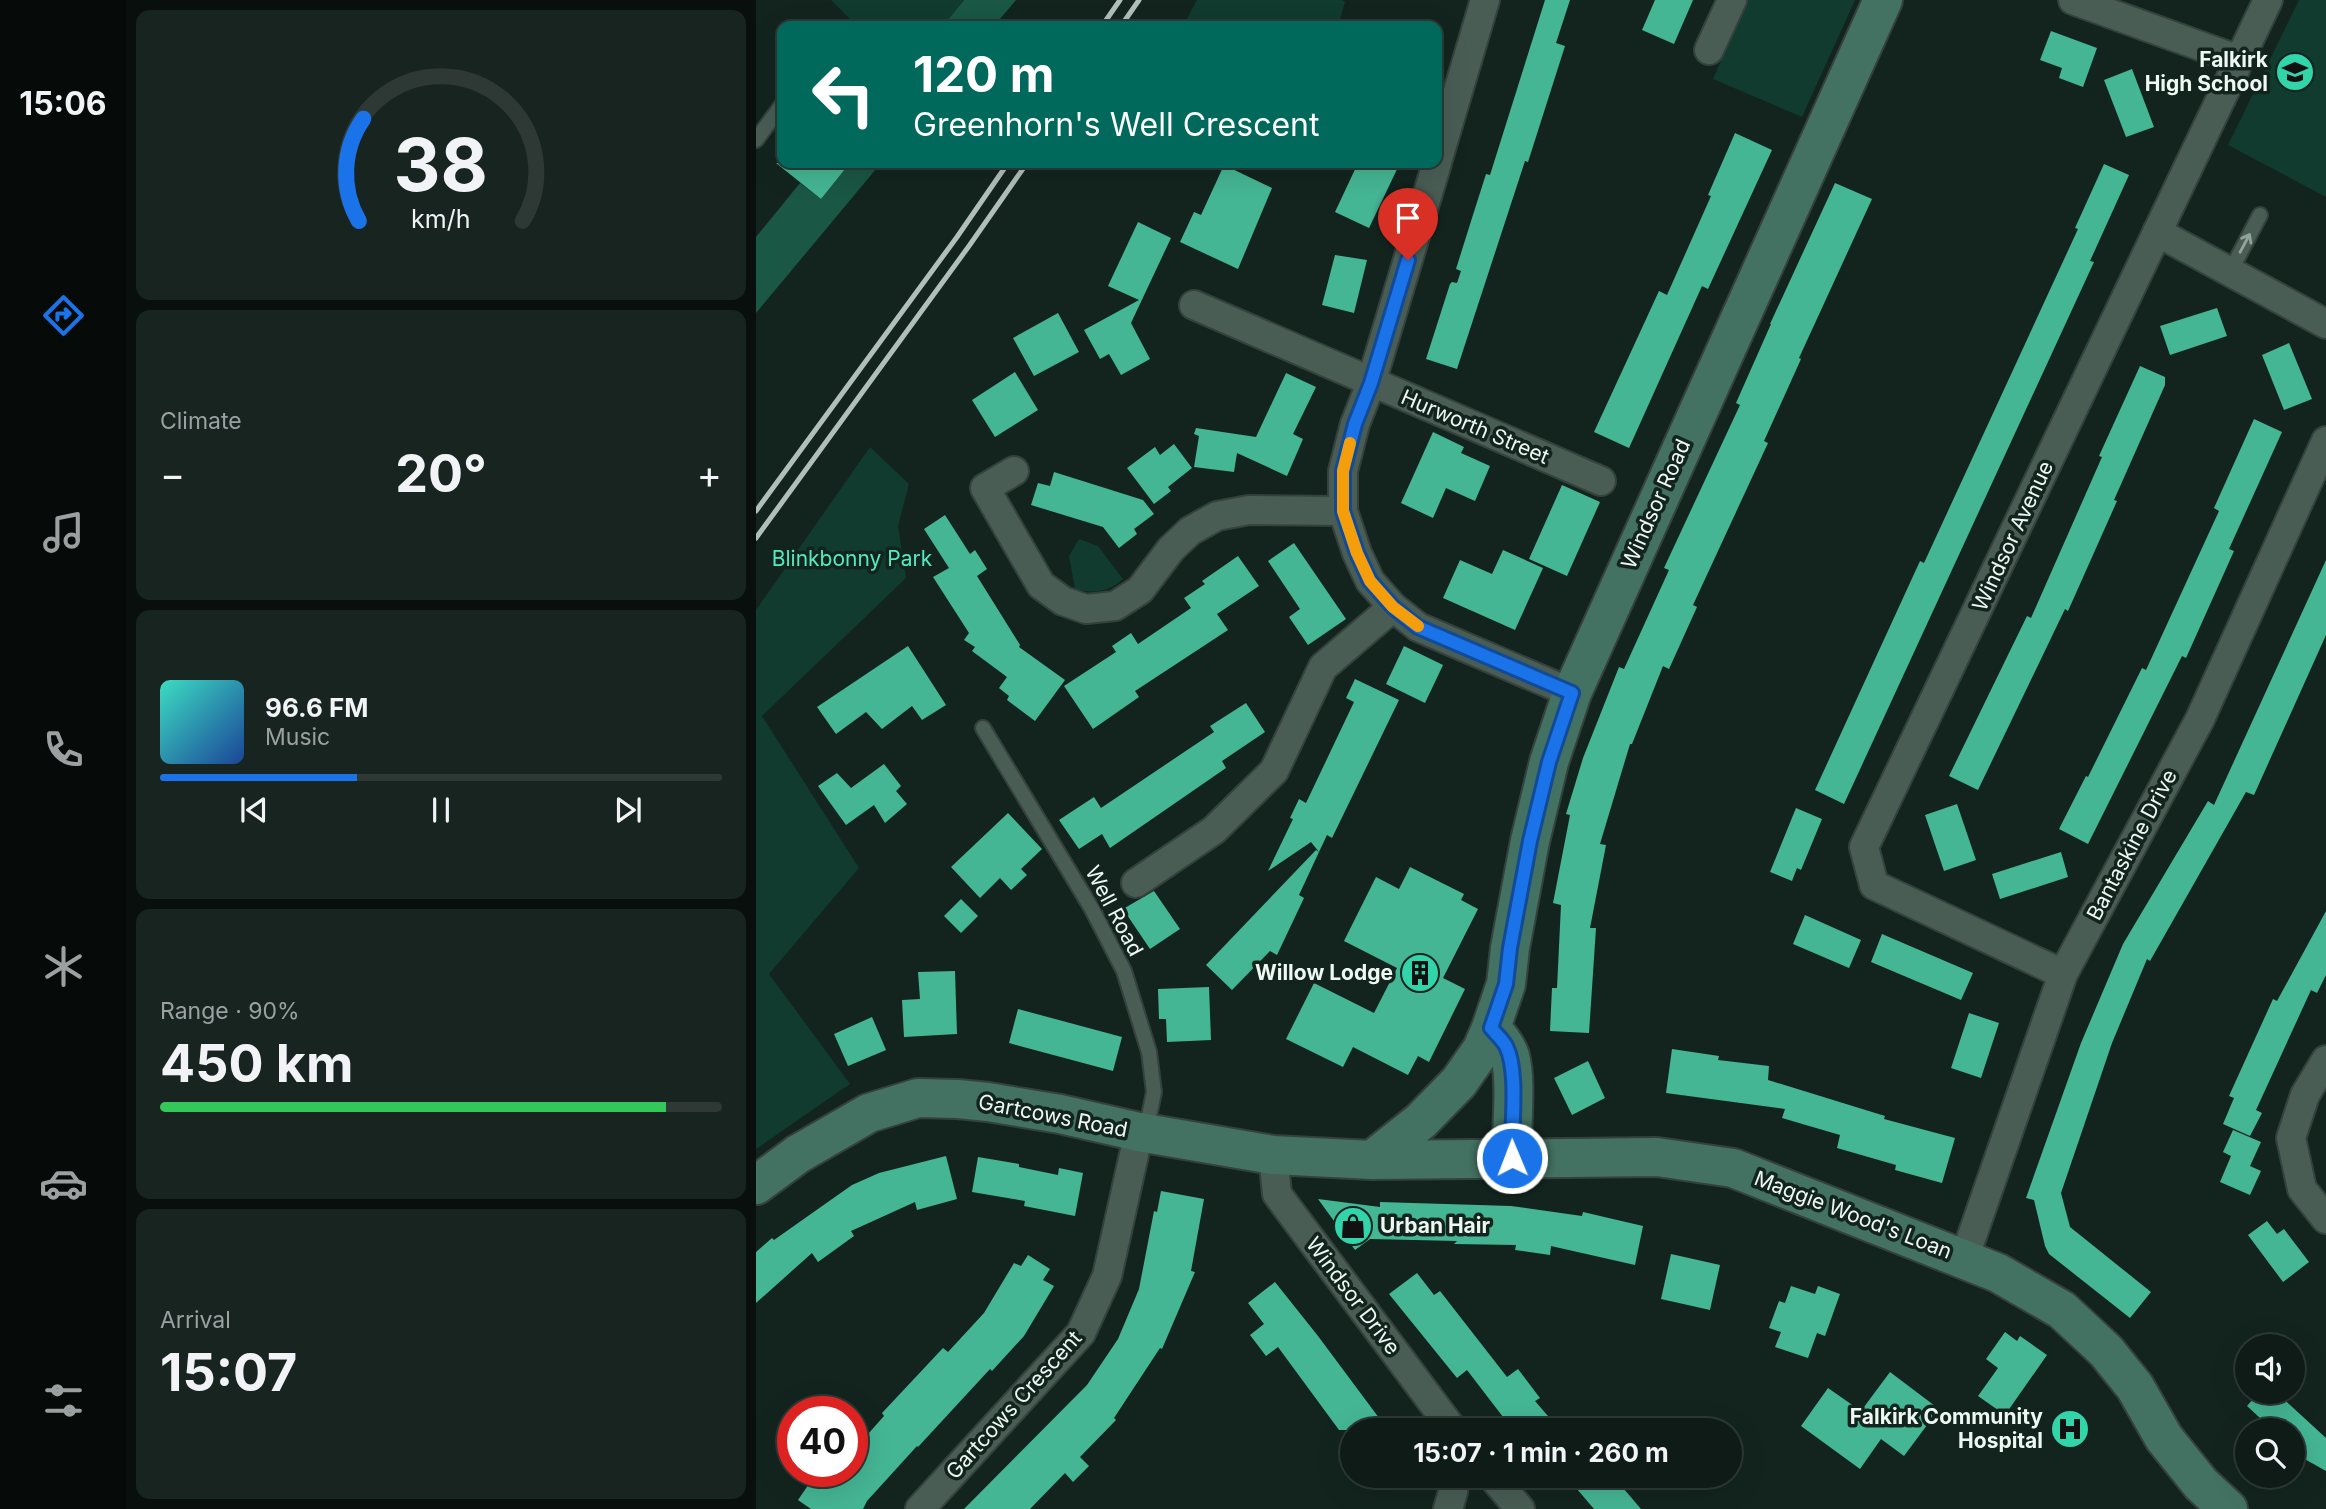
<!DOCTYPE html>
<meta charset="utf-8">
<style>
body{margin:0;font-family:Inter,sans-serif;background:#17241f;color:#f1f3f6;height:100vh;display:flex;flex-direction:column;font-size:26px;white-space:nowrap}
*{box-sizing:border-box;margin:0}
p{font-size:23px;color:#9ba1a1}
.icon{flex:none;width:38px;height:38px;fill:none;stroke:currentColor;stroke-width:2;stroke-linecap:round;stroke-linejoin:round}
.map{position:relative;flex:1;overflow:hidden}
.side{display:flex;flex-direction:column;gap:10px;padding:10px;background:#080f0c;width:630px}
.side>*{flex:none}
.hud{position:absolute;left:21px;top:21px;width:665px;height:147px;border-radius:14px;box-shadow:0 7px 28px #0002,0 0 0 2px #2e3935;background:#00695c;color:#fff;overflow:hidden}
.fabs{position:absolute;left:1479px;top:1334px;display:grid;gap:14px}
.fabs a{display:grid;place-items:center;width:70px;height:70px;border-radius:50%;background:#0e1b16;box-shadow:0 7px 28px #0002,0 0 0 2px #2e3935;font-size:35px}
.speed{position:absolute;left:21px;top:1396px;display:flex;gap:14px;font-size:35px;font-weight:700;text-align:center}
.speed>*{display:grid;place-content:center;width:91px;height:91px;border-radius:50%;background:#0e1b16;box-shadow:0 7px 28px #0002,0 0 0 2px #2e3935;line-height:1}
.speed .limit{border:10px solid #d22;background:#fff;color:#111}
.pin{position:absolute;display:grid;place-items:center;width:60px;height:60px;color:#fff;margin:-72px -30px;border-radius:50% 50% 50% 0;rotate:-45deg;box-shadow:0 0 7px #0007}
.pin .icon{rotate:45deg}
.me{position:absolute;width:77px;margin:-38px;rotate:359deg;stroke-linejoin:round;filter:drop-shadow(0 0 5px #0008)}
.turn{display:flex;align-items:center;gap:24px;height:147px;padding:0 21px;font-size:32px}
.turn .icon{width:91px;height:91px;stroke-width:2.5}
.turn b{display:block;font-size:49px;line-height:60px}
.big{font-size:52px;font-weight:700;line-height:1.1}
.side .tile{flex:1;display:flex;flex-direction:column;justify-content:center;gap:10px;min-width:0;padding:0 24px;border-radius:14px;background:#17241f}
.side .dial{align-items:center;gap:0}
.dial svg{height:182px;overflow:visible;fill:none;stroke:#2e3935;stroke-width:7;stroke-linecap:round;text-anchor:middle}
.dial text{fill:#f1f3f6;stroke:none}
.song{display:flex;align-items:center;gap:21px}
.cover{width:84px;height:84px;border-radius:10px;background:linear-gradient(135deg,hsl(170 70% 55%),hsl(220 70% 35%))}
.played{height:7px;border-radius:4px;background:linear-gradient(90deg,#1a73e8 35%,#2e3935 35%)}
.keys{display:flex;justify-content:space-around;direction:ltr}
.heat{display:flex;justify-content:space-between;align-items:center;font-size:38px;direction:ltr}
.charge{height:10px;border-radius:5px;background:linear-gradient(90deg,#34c759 90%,#2e3935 0)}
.trip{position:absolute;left:584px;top:1418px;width:402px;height:70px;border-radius:35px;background:#0e1b16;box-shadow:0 7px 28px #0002,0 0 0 2px #2e3935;font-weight:700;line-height:70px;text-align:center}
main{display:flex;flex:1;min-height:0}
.dock{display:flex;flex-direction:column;width:126px;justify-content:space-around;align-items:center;background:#060b09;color:#9ba1a1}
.dock .icon{width:49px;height:49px}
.dock .on{color:#1a73e8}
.dock b{font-size:32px;color:#f1f3f6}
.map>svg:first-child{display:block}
</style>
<main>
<nav class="dock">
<b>15:06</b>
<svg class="icon on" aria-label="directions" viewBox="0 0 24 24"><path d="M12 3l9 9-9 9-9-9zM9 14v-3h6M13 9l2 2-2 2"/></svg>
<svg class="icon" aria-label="music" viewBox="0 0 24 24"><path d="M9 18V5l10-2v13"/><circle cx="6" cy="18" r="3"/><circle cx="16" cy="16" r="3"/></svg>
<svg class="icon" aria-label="phone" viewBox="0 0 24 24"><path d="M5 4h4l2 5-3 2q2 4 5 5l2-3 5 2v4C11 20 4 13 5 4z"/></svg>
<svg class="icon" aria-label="climate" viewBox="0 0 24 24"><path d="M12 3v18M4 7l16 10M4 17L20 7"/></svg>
<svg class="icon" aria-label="car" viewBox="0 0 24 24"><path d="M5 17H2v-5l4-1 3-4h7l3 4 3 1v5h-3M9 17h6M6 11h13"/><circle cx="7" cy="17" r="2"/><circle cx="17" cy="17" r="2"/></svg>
<svg class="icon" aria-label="filters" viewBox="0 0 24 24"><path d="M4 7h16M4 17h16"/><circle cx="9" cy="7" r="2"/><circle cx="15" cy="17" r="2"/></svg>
</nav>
<section class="side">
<div class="tile dial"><svg viewBox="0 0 100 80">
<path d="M14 69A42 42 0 1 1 86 69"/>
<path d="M14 69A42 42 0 0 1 16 24" stroke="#1a73e8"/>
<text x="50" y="56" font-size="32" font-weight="700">38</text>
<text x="50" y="72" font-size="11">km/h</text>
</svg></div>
<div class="tile"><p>Climate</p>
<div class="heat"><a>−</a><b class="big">20°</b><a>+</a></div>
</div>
<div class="tile">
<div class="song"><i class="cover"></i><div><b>96.6 FM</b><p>Music</p></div></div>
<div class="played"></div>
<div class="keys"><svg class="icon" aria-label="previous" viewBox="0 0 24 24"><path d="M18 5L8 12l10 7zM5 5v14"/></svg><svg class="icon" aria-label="pause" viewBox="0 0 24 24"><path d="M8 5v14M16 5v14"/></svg><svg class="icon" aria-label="next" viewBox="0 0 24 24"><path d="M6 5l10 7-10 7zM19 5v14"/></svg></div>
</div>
<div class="tile"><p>Range · 90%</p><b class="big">450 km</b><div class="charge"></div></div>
<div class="tile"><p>Arrival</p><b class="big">15:07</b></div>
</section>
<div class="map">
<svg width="1570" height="1509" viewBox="0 0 1570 1509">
<rect width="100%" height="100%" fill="#13241e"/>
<path fill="#103b2e" d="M75,0H208L187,26H101Z
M441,0H586L589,2L582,26H427Z
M992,0H1099L1046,117L957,79Z
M1543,0H1570V197L1472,145Z
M114,447L153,484L142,526L150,578L6,716L103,868L13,974L94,1084L0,1149V610Z
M323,539L342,546L367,579C353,592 338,594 319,589L313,556Z"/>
<path fill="#1a5745" d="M208,0H260L238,26H187Z
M94,163H125L0,313V237L44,183L65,199Z"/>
<path fill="#45b694" d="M789,0H814L800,43L809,46L772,162L769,161L701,369L670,359L694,284L696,282L701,283L705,271L700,269L716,218L730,174L734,175Z
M899,0H937L918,44L886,30Z
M1295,31L1341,48L1327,87L1303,78L1306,68L1284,60Z
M1376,69L1398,127L1370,137L1348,80Z
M979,133L1016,150L952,289L946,286L873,448L838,432L903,291L911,295L955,196L952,195Z
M20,163H94L65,199Z
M602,163H644L613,228L579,212Z
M1348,164L1373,175L1334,261L1338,262L1088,804L1059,790L1164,561L1168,563L1322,229L1319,228Z
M468,165L516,188L482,269L424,242L438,212L445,215Z
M1079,183L1116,199L1043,358L1045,359L1008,441L1012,443L937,605L941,607L913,669L907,666L876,744H874L844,844L850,845L834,928H840L833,1033L794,1031L796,988H801L805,905L797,903L814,815L810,814L827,758L863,667L868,669L913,570L908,568L984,405L980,403L1015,324H1014Z
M382,222L415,238L375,323L394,359L365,375L353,354L344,359L328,330L383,300L352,286Z
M579,255L611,260L598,313L566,305Z
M1461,308L1471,336L1414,355L1404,326Z
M302,313L323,352L278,376L257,338Z
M1533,343L1556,399L1528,410L1506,355Z
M1384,366L1409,377V385L1358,500L1361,501L1312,611L1309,609L1222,790L1193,776L1271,616L1275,618L1346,457L1343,456Z
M259,372L282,410L239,437L216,400Z
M530,373L560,387L537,434L547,439L531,476L481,453L478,472L438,467L443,436L438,434L440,428L500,437Z
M1498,419L1526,432L1473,549L1478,551L1430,658L1426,656L1332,844L1303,829L1330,776L1332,777L1386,668L1390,670L1463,511L1458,508Z
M677,432L708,447L705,453L734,466L719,501L690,488L677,518L645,503Z
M418,444L436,468L412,487L415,491L398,504L371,468L399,447L404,455Z
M298,472L387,500L398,514L378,529L381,534L363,548L347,527L275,505L282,483L294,486Z
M806,485L844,502L811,576L773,559Z
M189,515L214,554L219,550L231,569L221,576L264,645L263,647L309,680L279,721L251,700L253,696L243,688L251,677L216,651L219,647L208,640L213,633L177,577L193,568L168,529Z
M538,543L590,619L552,645L533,617L544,609L512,561Z
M747,550L787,568L759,630L687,598L704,560L736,574Z
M482,556L503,586L461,614L472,630L379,691L383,697L337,729L308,686L360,652L356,646L375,633L382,644L435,608L428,598L449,584L446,581Z
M1570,560V635L1498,795L1490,792L1394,961L1391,959L1356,1043L1305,1193L1314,1227L1395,1292L1374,1318L1293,1254L1289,1246L1278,1200L1270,1198L1325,1043L1367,944L1452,801L1458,805Z
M152,646L190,705L166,720L156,706L126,729L110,712L80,734L61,707Z
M648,646L687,665L669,703L630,684Z
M599,679L643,700L576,838L571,835L563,852L555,842L512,871L537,819L534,818L543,799L550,803L598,702L590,698Z
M490,703L509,732L466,761L470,768L354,848L346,834L323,849L303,820L338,797L345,808L458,732L454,726Z
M128,764L145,786L140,791L151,804L129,823L118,805L90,825L62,786L81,773L95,788Z
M1201,804L1220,860L1188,871L1169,815Z
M1040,808L1066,819L1045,870L1041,868L1036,881L1014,872Z
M252,813L286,849L265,869L271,875L255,890L244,878L224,898L195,867Z
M560,850L563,852L543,895L548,898L521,955L514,951L476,990L450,965Z
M1305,852L1312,877L1244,899L1236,874Z
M654,867L708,894L705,900L722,909L687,978L709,989L673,1062L662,1056L652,1075L597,1047L587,1067L530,1039L558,983L618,1013L641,968L588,941L620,877L643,889Z
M398,891L424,929L394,949L367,909Z
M205,899L222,916L205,933L188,916Z
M1570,911V975L1561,993L1555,990L1500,1110L1506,1113L1494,1136L1467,1124L1478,1098L1473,1096L1517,999L1521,1001Z
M1049,915L1105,940L1093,968L1037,944Z
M1126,934L1217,973L1205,1000L1115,962Z
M199,971L201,1034L148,1037L146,1000L164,999L162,972Z
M453,987L455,1040L411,1042L410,1019H403L402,989Z
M262,1009L366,1037L357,1071L253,1043Z
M1213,1013L1243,1023L1225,1078L1195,1068Z
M116,1017L130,1050L92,1066L78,1034Z
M916,1049L963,1056L962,1060L1013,1066L1012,1080L1129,1116L1128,1119L1199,1138L1186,1183L1139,1170L1140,1165L1081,1148L1084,1135L1026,1118L1029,1109L910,1093Z
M832,1061L849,1098L816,1115L798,1078Z
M1477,1130L1505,1142L1494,1166L1505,1171L1494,1195L1464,1182L1475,1156L1467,1152Z
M190,1156L201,1199L161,1210L159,1202L95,1231L98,1236L62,1262L56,1253L0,1303V1252L16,1238L18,1240L96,1185L123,1173Z
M222,1157L263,1164V1167L302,1175L303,1168L327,1173L319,1216L268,1206L269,1201L216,1192Z
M405,1191L448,1199L435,1271L439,1272L406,1349L404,1348L358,1418L360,1420L324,1457L333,1466L317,1482L309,1473L274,1509H208L331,1385L362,1339L383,1289L398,1211L401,1212Z
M562,1199L624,1207V1202L755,1206L826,1216L827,1212L887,1226L879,1265L795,1246L794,1255L759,1250L760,1245L698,1244L701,1241L614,1239L599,1250Z
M1511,1221L1521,1234L1528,1229L1553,1262L1527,1282L1492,1235Z
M915,1254L964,1265L954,1310L905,1299Z
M272,1255L294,1269L287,1280L298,1286L268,1336L236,1371L234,1369L162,1447L161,1446L111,1501L107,1509H55L42,1500L59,1475L74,1486L84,1472H96V1452L128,1416L126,1413L187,1348L192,1352L228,1313L258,1263L265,1266Z
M661,1273L678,1295L684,1291L751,1377L762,1369L784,1398L779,1401L804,1430H757L711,1370L701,1378L633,1294Z
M519,1282L562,1336L632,1430H583L522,1347L510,1356L494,1335L508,1324L492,1303Z
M1035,1286L1059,1294L1062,1286L1084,1294L1069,1336L1061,1333L1052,1358L1019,1347L1025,1332L1013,1328L1023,1301L1029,1303Z
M1249,1332L1261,1341L1264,1336L1291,1355L1249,1415L1222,1396L1242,1368L1230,1359Z
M1134,1372L1183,1409L1148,1456L1125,1439L1104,1469L1045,1426L1072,1388L1105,1411Z
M1504,1391H1519L1570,1438V1471L1536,1452V1430H1517L1491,1406Z
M809,1475H856L885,1509H838Z"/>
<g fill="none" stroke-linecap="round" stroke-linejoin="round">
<defs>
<path id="lane" d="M0,140L26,105
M1474,272L1504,215
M227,728L336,909L368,971L393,1052L398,1092L390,1131"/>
<path id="street" d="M1317,0L1483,60
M953,50L976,0
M681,162L729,0
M681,163L615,383L599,424L587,471V511L601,553L614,581L637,607L662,627L816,693
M1401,232L1570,324
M438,305L845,481
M258,471L229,488L285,585L307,601L330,609L359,606L384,590L415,549L434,531L461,516L493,510L587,511
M380,883L458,830L518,771L567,667L637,607
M1307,974L1118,885L1108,847L1512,0
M1570,1060L1549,1095L1535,1138L1546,1189L1570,1219
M517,1155L521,1194L697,1430
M1208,1259L1307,974L1444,719L1570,441
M735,1475L764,1509
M164,1509L325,1333L351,1276L383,1132
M692,1509L697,1492L698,1475"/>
<path id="secondary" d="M735,1028C743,1037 750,1045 754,1056C761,1082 755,1129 756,1158
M616,1160L665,1121L703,1082L726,1049L735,1028L750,984L754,948L774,841L793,762L816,693L1127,0
M0,1185L42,1154L113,1113L162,1098L202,1099L232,1102L304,1114L383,1132L517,1155L616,1160L901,1157L977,1168L1242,1273L1306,1310L1350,1351L1379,1387L1408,1438L1445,1484L1472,1509"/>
</defs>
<use href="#lane" stroke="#35413c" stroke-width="18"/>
<use href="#street" stroke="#35413c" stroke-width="32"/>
<use href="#secondary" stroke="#35413c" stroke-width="42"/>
<use href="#lane" stroke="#495d55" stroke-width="14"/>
<use href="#street" stroke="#495d55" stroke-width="28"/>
<use href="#secondary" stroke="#437162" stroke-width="38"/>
<path stroke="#b1beb9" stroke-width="5" d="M346,26L364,0
M365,26L383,0
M0,511L201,237L252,163
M0,538L213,246L271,163"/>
</g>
<defs><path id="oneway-shaft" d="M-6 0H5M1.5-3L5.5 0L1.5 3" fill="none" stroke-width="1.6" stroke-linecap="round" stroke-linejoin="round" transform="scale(1.75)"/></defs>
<use stroke="#93a39c" href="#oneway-shaft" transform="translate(1489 243) rotate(-62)"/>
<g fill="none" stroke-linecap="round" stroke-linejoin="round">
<defs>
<path id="route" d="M652,260L615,383L599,424L587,471V511L601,553L614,581L637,607L662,627L816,693L793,762L774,841L754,948L750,984L735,1028C740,1034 746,1039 750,1046C763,1072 755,1127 756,1158"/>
</defs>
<use href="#route" stroke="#114b97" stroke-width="18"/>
<use href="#route" stroke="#1a73e8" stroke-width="12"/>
<path stroke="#f59e0b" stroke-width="12" d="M594,443L587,471V511L601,553L614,581L637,607L662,626"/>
</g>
<defs>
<symbol id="school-disc" viewBox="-11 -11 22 22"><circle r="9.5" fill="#32d4a9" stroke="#13241e"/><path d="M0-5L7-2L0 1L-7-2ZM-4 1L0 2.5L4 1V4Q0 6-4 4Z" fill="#111"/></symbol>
<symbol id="building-disc" viewBox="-11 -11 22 22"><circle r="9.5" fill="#32d4a9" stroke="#13241e"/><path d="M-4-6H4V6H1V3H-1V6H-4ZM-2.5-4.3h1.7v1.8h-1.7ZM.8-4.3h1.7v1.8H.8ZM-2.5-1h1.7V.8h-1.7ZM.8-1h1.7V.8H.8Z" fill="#111"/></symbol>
<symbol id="shop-disc" viewBox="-11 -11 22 22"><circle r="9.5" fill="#32d4a9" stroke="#13241e"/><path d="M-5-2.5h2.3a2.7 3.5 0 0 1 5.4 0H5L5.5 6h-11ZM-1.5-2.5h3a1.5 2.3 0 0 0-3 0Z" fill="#111"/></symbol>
<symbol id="hospital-disc" viewBox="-11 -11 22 22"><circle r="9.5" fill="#32d4a9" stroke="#13241e"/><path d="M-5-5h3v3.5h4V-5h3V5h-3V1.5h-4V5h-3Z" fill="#111"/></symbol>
</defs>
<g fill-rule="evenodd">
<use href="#school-disc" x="1517" y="50" width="44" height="44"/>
<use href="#building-disc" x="642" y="951" width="44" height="44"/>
<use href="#shop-disc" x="575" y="1204" width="44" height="44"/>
<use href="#hospital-disc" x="1292" y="1407" width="44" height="44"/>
</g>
<g text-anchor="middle" stroke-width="7" stroke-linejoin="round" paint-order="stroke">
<g font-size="21" font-weight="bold" fill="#edf8f3" stroke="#13241e" text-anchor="end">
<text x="1512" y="67">Falkirk<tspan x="1512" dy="24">High School</tspan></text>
<text x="637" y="980">Willow Lodge</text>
<text x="624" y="1233" text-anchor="start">Urban Hair</text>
<text x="1287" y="1424">Falkirk Community<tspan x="1287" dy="24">Hospital</tspan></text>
</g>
<g font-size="21" fill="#edf8f3" stroke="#13241e">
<text transform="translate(719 427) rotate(23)" y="7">Hurworth Street</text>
<text transform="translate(900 504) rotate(-66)" y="7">Windsor Road</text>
<text transform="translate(1257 536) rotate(-65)" y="7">Windsor Avenue</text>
<text transform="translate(1376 845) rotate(-62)" y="7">Bantaskine Drive</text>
<text transform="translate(358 911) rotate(62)" y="7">Well Road</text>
<text transform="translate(297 1116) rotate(11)" y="7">Gartcows Road</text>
<text transform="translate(1097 1215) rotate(21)" y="7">Maggie Wood's Loan</text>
<text transform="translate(597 1296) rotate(53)" y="7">Windsor Drive</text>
<text transform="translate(258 1405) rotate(-48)" y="7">Gartcows Crescent</text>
</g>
<g font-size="21" fill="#51ebbe" stroke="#13241e">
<text x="96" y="566">Blinkbonny Park</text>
</g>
</g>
</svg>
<div class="fabs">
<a><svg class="icon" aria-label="sound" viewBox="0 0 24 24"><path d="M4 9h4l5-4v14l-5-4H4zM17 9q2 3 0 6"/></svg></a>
<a><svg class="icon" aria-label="search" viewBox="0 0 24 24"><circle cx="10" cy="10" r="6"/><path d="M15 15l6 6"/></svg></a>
</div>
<div class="speed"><div class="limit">40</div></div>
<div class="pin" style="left:652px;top:260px;background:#d93025"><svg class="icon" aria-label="arrive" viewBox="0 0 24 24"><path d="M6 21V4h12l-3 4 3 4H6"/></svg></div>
<svg class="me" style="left:756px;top:1158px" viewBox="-20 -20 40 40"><circle r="17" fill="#1a73e8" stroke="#fff" stroke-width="3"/><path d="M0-11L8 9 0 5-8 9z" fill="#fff"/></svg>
<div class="trip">15:07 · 1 min · 260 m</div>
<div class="hud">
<div class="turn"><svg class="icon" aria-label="left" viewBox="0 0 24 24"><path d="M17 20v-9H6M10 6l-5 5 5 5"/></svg><div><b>120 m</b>Greenhorn's Well Crescent</div></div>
</div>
</div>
</main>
